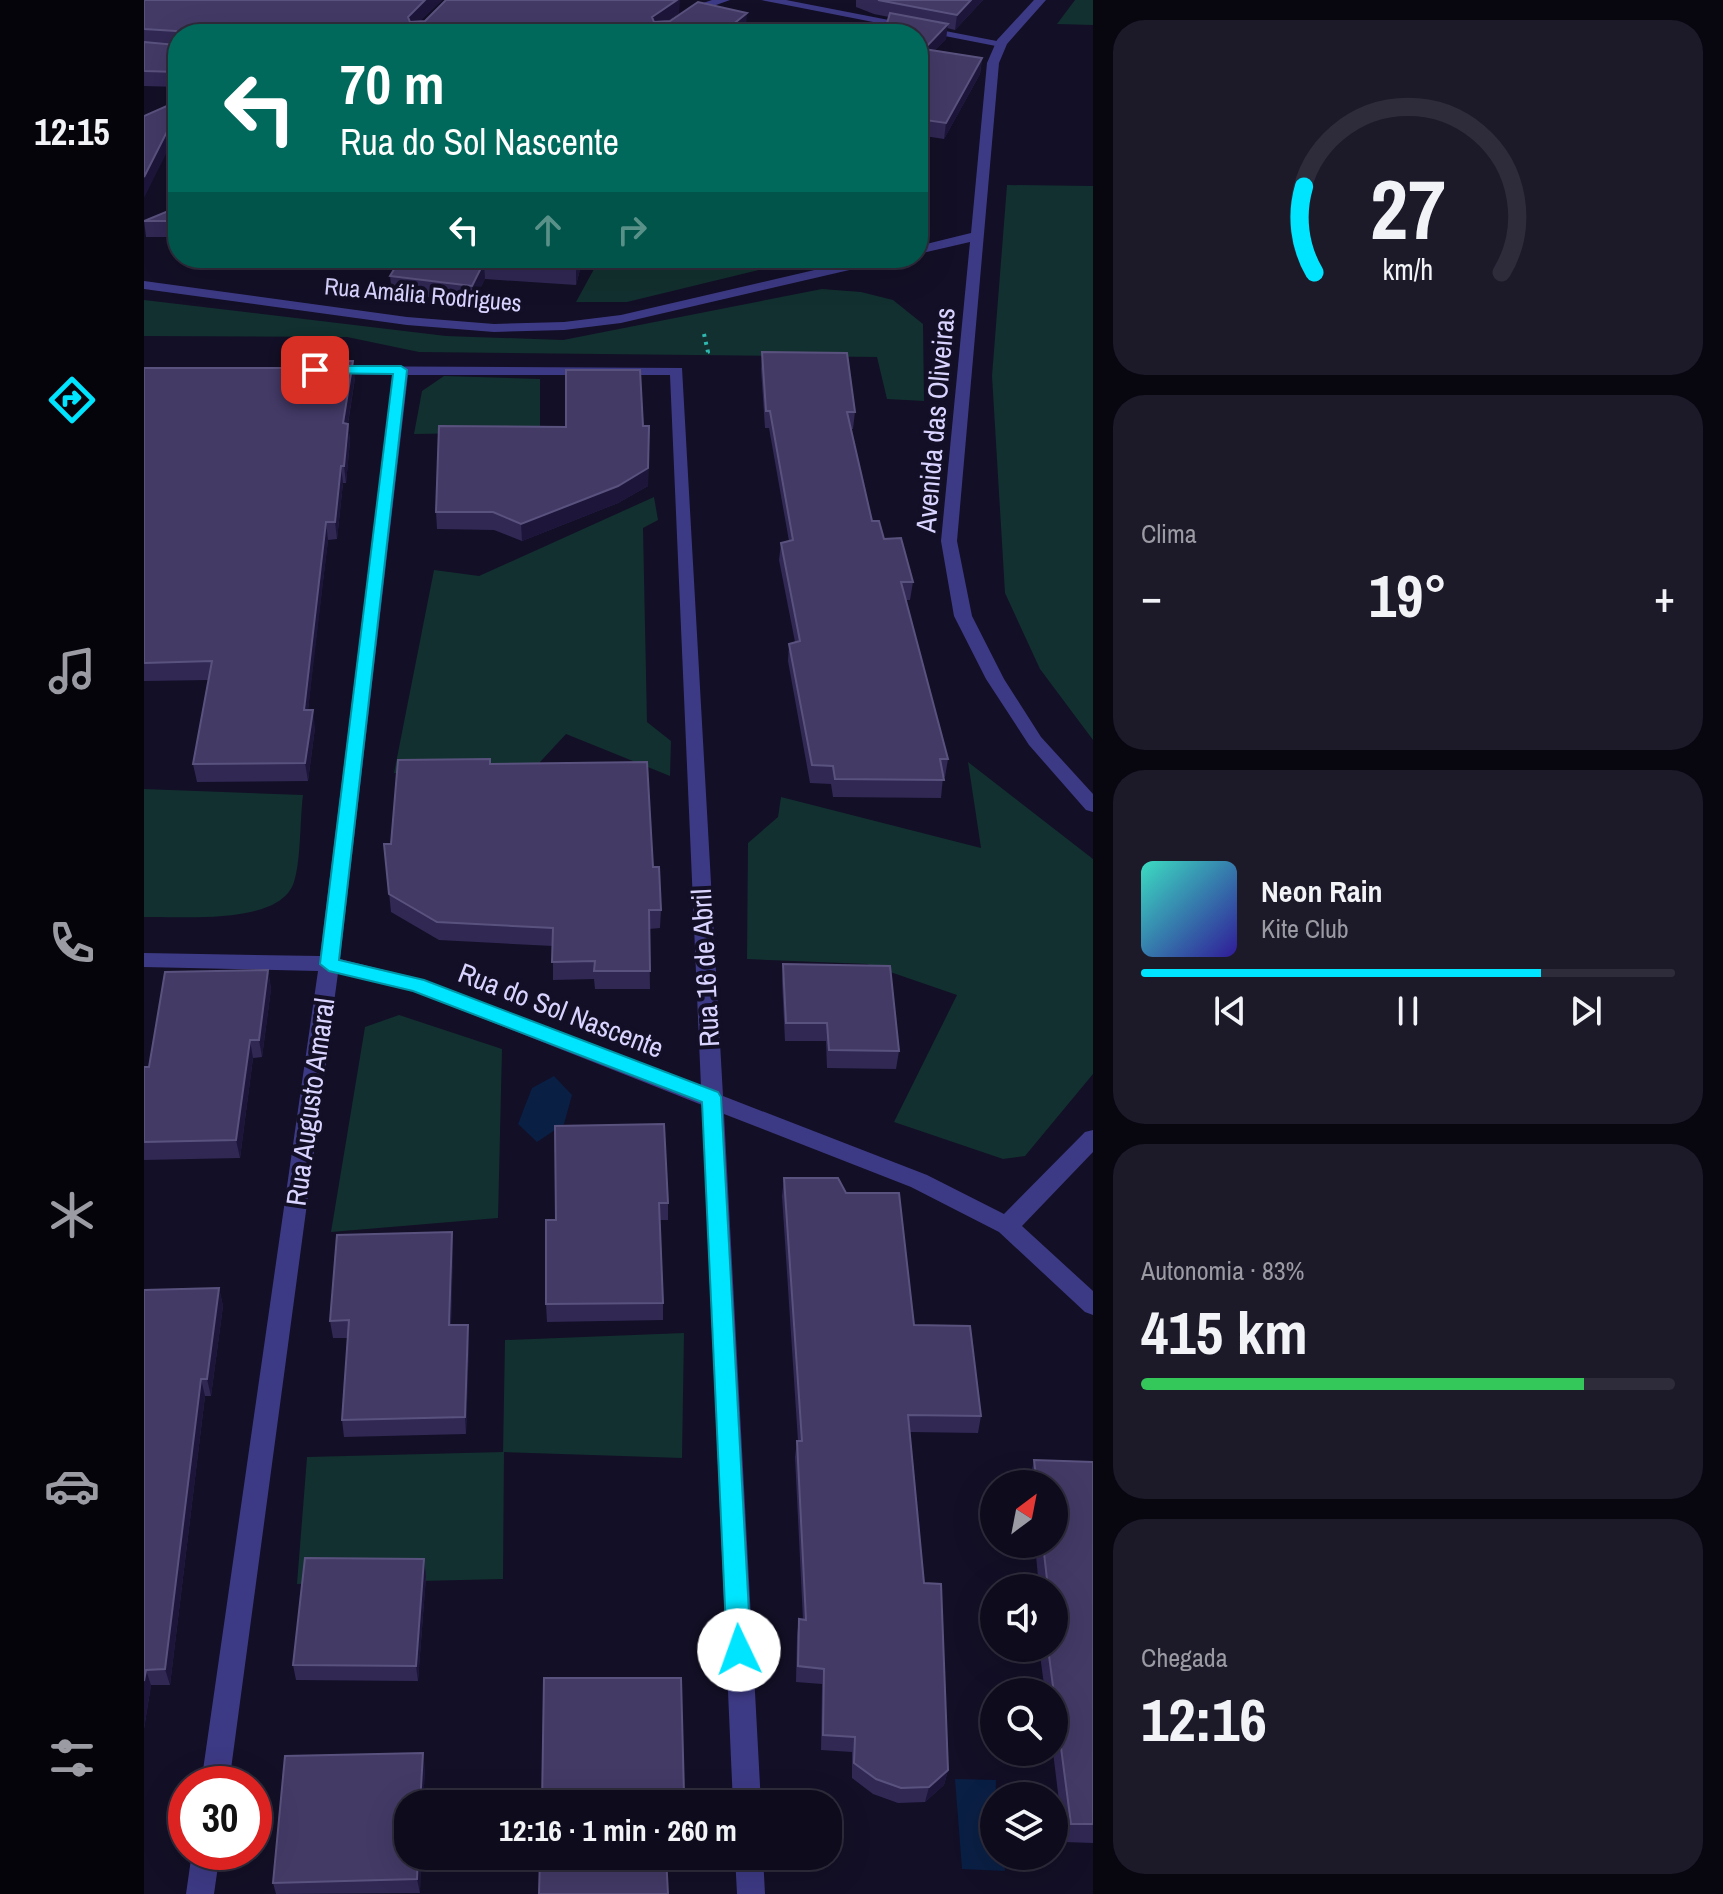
<!DOCTYPE html>
<html lang="pt">
<meta charset="utf-8">
<style>
body{margin:0;font-family:"Archivo Narrow",sans-serif;background:#1c1929;color:#f1f3f6;height:100vh;display:flex;flex-direction:column;font-size:30px;white-space:nowrap}
*{box-sizing:border-box;margin:0}
p{font-size:26px;color:#9b9ba3}
.icon{flex:none;width:44px;height:44px;fill:none;stroke:currentColor;stroke-width:2;stroke-linecap:round;stroke-linejoin:round}
.map{position:relative;flex:1;overflow:hidden}
.details{display:flex;flex-direction:column;gap:20px;padding:20px;background:#08060f;width:630px}
.details>*{flex:none}
.guide{position:absolute;left:24px;top:24px;width:760px;height:244px;border-radius:32px;box-shadow:0 8px 32px #0002,0 0 0 2px #2e2b3b;background:#00695c;color:#fff;overflow:hidden}
.needle{width:52px;rotate:32deg}
.fabs{position:absolute;left:836px;top:1470px;display:grid;gap:16px}
.fabs a{display:grid;place-items:center;width:88px;height:88px;border-radius:50%;background:#0e0b1c;box-shadow:0 8px 32px #0002,0 0 0 2px #2e2b3b;font-size:40px}
.speed{position:absolute;left:24px;top:1766px;display:flex;gap:16px;font-size:40px;font-weight:700;text-align:center}
.speed>*{display:grid;place-content:center;width:104px;height:104px;border-radius:50%;background:#0e0b1c;box-shadow:0 8px 32px #0002,0 0 0 2px #2e2b3b;line-height:1}
.speed .limit{border:12px solid #d22;background:#fff;color:#111}
.pin{position:absolute;display:grid;place-items:center;width:68px;height:68px;color:#fff;margin:-34px;border-radius:16px;box-shadow:0 4px 12px #0006}
.me{position:absolute;width:88px;margin:-44px;rotate:357deg;stroke-linejoin:round;filter:drop-shadow(0 0 6px #0008)}
.turn{display:flex;align-items:center;gap:28px;height:168px;padding:0 40px;font-size:36px}
.turn .icon{width:104px;height:104px;stroke-width:2.5}
.turn b{display:block;font-size:56px;line-height:68px}
.lanes{display:flex;align-items:center;height:76px;padding:0 40px;background:#0003;justify-content:center;gap:40px;direction:ltr}
.lanes .off{opacity:.35}
.big{font-size:60px;font-weight:700;line-height:1.1}
.details .tile{flex:1;display:flex;flex-direction:column;justify-content:center;gap:12px;min-width:0;padding:0 28px;border-radius:32px;background:#1c1929}
.details .dial{align-items:center;gap:0}
.dial svg{height:208px;overflow:visible;fill:none;stroke:#2e2b3b;stroke-width:7;stroke-linecap:round;text-anchor:middle}
.dial text{fill:#f1f3f6;stroke:none}
.song{display:flex;align-items:center;gap:24px}
.cover{width:96px;height:96px;border-radius:12px;background:linear-gradient(135deg,hsl(170 70% 55%),hsl(250 70% 35%))}
.played{height:8px;border-radius:4px;background:linear-gradient(90deg,#00e5ff 75%,#2e2b3b 75%)}
.keys{display:flex;justify-content:space-around;direction:ltr}
.heat{display:flex;justify-content:space-between;align-items:center;font-size:44px;direction:ltr}
.charge{height:12px;border-radius:6px;background:linear-gradient(90deg,#34c759 83%,#2e2b3b 0)}
.trip{position:absolute;left:250px;top:1790px;width:448px;height:80px;border-radius:32px;background:#0e0b1c;box-shadow:0 8px 32px #0002,0 0 0 2px #2e2b3b;font-weight:700;line-height:80px;text-align:center}
main{display:flex;flex:1;min-height:0}
.menu{display:flex;flex-direction:column;width:144px;justify-content:space-around;align-items:center;background:#06040b;color:#9b9ba3}
.menu .icon{width:56px;height:56px}
.menu .current{color:#00e5ff}
.menu b{font-size:36px;color:#f1f3f6}
.map>svg:first-child{display:block}
</style>
<main>
<nav class="menu">
<b>12:15</b>
<svg class="icon current" aria-label="directions" viewBox="0 0 24 24"><path d="M12 3l9 9-9 9-9-9zM9 14v-3h6M13 9l2 2-2 2"/></svg>
<svg class="icon" aria-label="music" viewBox="0 0 24 24"><path d="M9 18V5l10-2v13"/><circle cx="6" cy="18" r="3"/><circle cx="16" cy="16" r="3"/></svg>
<svg class="icon" aria-label="phone" viewBox="0 0 24 24"><path d="M5 4h4l2 5-3 2q2 4 5 5l2-3 5 2v4C11 20 4 13 5 4z"/></svg>
<svg class="icon" aria-label="climate" viewBox="0 0 24 24"><path d="M12 3v18M4 7l16 10M4 17L20 7"/></svg>
<svg class="icon" aria-label="car" viewBox="0 0 24 24"><path d="M5 17H2v-5l4-1 3-4h7l3 4 3 1v5h-3M9 17h6M6 11h13"/><circle cx="7" cy="17" r="2"/><circle cx="17" cy="17" r="2"/></svg>
<svg class="icon" aria-label="filters" viewBox="0 0 24 24"><path d="M4 7h16M4 17h16"/><circle cx="9" cy="7" r="2"/><circle cx="15" cy="17" r="2"/></svg>
</nav>
<div class="map">
<svg width="949" height="1894" viewBox="0 0 949 1894">
<rect width="100%" height="100%" fill="#130f26"/>
<path fill="#12302f" d="M931,0H949V25L913,24Z
M863,185L949,186V740L896,669L861,593L848,376Z
M456,258H664L483,302H432Z
M678,289L717,292L749,300L779,324L780,401L743,399L733,357L275,352L203,337L0,336V300L302,336L419,340Z
M300,376L396,379V432L270,434L278,391Z
M510,497L514,520L499,528L503,722L527,741L526,776L422,734L384,775L250,773L290,570L335,576Z
M824,762L949,859V1074L881,1156L859,1159L750,1122L813,995L723,964L603,959L604,843L634,817L637,797L837,848Z
M0,789L159,795C156,818 157,861 150,882C136,926 38,916 0,917Z
M255,1015L358,1049L354,1218L187,1232L221,1027Z
M540,1333L538,1458L360,1452L359,1579L153,1584L163,1457L359,1452L361,1340Z"/>
<path fill="#0a1f44" d="M410,1076L428,1095L420,1124L393,1142L374,1124L388,1088Z
M811,1779L852,1780L850,1856H859L861,1871L818,1869Z"/>
<g fill="none" stroke-linecap="round" stroke-linejoin="round">
<path stroke="#2fb8b0" stroke-width="4" stroke-dasharray="3 5" stroke-linecap="butt" d="M560,334L564,352L561,354"/>
<path fill="#3d3a85" fill-rule="evenodd" d="M568,0H586L561,9L524,34H510L553,5Z
M617,0H642L863,43L857,47Z
M160,366L538,368L579,1096L783,1175L860,1214L941,1132L949,1130V1152L878,1226L949,1291V1315L941,1312L855,1232L767,1187L580,1114L617,1804H589L558,1105L269,991L194,973L85,1784H57L174,971L0,967V953L176,956L249,375L155,373V367ZM264,375H526L557,1087L280,980L196,959Z
M48,1852H76L70,1894H42Z
M591,1856H619L621,1894H593Z"/>
<path fill="#3d3a85" fill-rule="evenodd" d="M890,0H902L863,44L855,63L813,541L828,616L860,679L897,737L949,794V812L942,810L885,745L842,679L810,616L797,541L826,242L774,254V246L827,233L843,63L853,40Z
M722,258H747L740,262L477,323L420,330L350,332L263,325L0,289V281L263,317L350,324L420,322L477,315Z"/>
</g>
<path fill="#312854" d="M0,0H298L276,21L535,13L523,22L602,28L595,34H34V87L0,86Z
M712,0H839L811,30L803,28L802,39L791,50L838,58L836,74L800,139L774,135V34L745,17L730,14L712,7Z
M34,207V237H2L0,221Z
M257,258H439L432,285L341,279L329,302L248,293L246,276Z
M618,352L711,412L709,429H707L728,521L769,582L766,600H762L804,759L801,777H799L797,798L689,797L687,784L666,783L644,661L645,644L651,642L635,560L637,543L645,541L625,428H621L617,369Z
M0,368L185,379L211,378L204,424L206,441L202,483H199L193,539L184,540L170,655L164,710L171,728L164,781L53,782L49,764L65,680L0,681Z
M505,426L504,486L474,503L378,541L350,530L293,529L292,512L422,427Z
M346,764L509,867L517,910L516,928L505,929L506,989H451L450,979L409,980V946L295,940L247,912L240,844H247Z
M639,964L755,1051L752,1069L683,1068L682,1041H641L638,982Z
M124,970L127,989L118,1057L109,1058L96,1158L0,1160V1067H5Z
M411,1126L524,1203V1220H516L519,1303V1320L403,1322L402,1304L412,1220Z
M640,1178L770,1325L837,1416L834,1433L766,1432L780,1583L804,1770L800,1785L781,1802L754,1803L729,1794L708,1778V1752L677,1750L678,1684L652,1682L653,1635L655,1619L659,1620L651,1457L653,1441H654L638,1196Z
M308,1232L309,1250L307,1325L325,1342L322,1434L200,1437L198,1420L204,1338H189L186,1321Z
M75,1288L79,1306L67,1396H61L26,1685H7L0,1729V1290Z
M890,1460L949,1462V1843L920,1842L909,1752H910V1692H901L895,1648H910V1588H895L891,1544H910V1484H885Z
M282,1576L274,1681L152,1680L149,1665Z
M400,1678L540,1794L539,1804H398Z
M281,1768L279,1804H264L277,1856L276,1893L132,1894L129,1883Z"/>
<path fill="#1d163a" d="M281,0H298L265,32L264,17Z
M533,0H536L535,13L508,32V17Z
M827,0H839L811,30L813,15Z
M603,13L602,28L595,34H577Z
M804,24L802,39L778,64L780,49Z
M838,58L836,74L800,139L802,123Z
M34,110V130L0,198V177Z
M435,258H439L432,285V268Z
M340,262L341,279L329,302L328,286Z
M209,361L211,378L201,441L199,423Z
M204,424L206,441L202,483L200,466Z
M197,466L199,483L193,539L191,522Z
M504,468V486L474,503L378,541L377,524Z
M182,522L184,540L162,728L160,710Z
M169,710L171,728L164,781L161,763Z
M124,970L127,989L118,1057L115,1040Z
M106,1040L109,1058L96,1158L92,1140Z
M308,1232L309,1250L306,1343L305,1325Z
M75,1288L79,1306L67,1396L63,1379Z
M324,1325L325,1342L322,1434L321,1417Z
M57,1379L61,1396L26,1685L21,1669Z
M280,1559L282,1576L274,1681L272,1666Z
M2,1670L7,1685L0,1729V1681Z
M279,1753L281,1768L279,1804H276Z
M804,1770L800,1785L781,1802L785,1787Z
M274,1856H277L276,1893L273,1879Z"/>
<path fill="#433a66" stroke="#5a527e" stroke-width="2" d="M0,0H281L264,17L266,22L281,21L302,0H533L508,17L510,22L526,21L554,2L603,13L577,34H35L32,31L0,29Z
M734,0H827L813,15Z
M746,13L804,24L780,49L838,58L802,123L774,119V34H740Z
M34,37V72L0,71V42L32,45Z
M34,101V110L0,177V116Z
M34,207V221H0Z
M257,258H435L432,268L340,262L328,286L246,276Z
M618,352L703,353L711,412H703L728,521H735L740,539L757,538L769,582H757L804,759H796L800,780L691,779L689,766L668,765L645,644L656,641L637,543L649,540L626,411H622Z
M196,361H209L199,423L204,424L200,466H197L191,522H182L160,710H169L161,763L49,764L68,661L0,663V368H184L185,380Z
M422,370H496L499,426H505L504,468L474,486L377,524L349,512H292L295,426L422,427Z
M346,759V764L503,762L509,867H515L517,910H505L506,971H450L451,961L408,962L409,928L293,922L245,894L240,844H247L254,760Z
M639,964L746,966L755,1051L685,1050L683,1023H642Z
M124,970L115,1040H106L92,1140L0,1142V1067H5L21,972Z
M520,1124L524,1203H515L519,1303L402,1304V1220H412L411,1126Z
M640,1178H694L702,1193H755L770,1325L826,1326L837,1416L764,1415L780,1583L797,1584L804,1770L785,1787L757,1788L732,1779L710,1763L711,1737L679,1735L680,1669L654,1666L655,1619L662,1620L653,1441H658Z
M308,1232L305,1325H324L321,1417L198,1420L205,1320L186,1321L193,1235Z
M75,1288L63,1379H57L21,1669L2,1670L0,1681V1290Z
M890,1460L949,1462V1824H927L904,1648H910V1588H904L899,1544H910V1484H893Z
M161,1558L280,1559L272,1666L149,1665Z
M400,1678H537L540,1794H520V1804H398Z
M279,1753L276,1804H264V1856H274L273,1879L129,1883L141,1756Z
M396,1856H522L524,1894H395Z"/>
<path fill="#00e5ff" stroke="#0095a6" stroke-width="2" d="M171,366H257L263,370L195,960L280,980L574,1092L577,1097L607,1650L603,1658L595,1662L587,1658L583,1650L558,1102L269,991L185,971L176,964L249,374L166,373V367Z"/>
<g text-anchor="middle" stroke-width="8" stroke-linejoin="round" paint-order="stroke">
<g font-size="24" fill="#d9d4ff" stroke="#130f26">
<text transform="translate(279 295) rotate(5)" y="8">Rua Amália Rodrigues</text>
</g>
<g font-size="28" fill="#d9d4ff" stroke="#130f26">
<text transform="translate(791 420) rotate(-85)" y="10">Avenida das Oliveiras</text>
<text transform="translate(561 968) rotate(-93)" y="10">Rua 16 de Abril</text>
<text transform="translate(417 1010) rotate(21)" y="10">Rua do Sol Nascente</text>
<text transform="translate(166 1102) rotate(-82)" y="10">Rua Augusto Amaral</text>
</g>
</g>
</svg>
<div class="fabs">
<a><svg class="needle" viewBox="-14 -14 28 28"><path d="M0-13l5 13h-10z" fill="#e53935"/><path d="M0 13l5-13h-10z" fill="#9b9ba3"/></svg></a>
<a><svg class="icon" aria-label="sound" viewBox="0 0 24 24"><path d="M4 9h4l5-4v14l-5-4H4zM17 9q2 3 0 6"/></svg></a>
<a><svg class="icon" aria-label="search" viewBox="0 0 24 24"><circle cx="10" cy="10" r="6"/><path d="M15 15l6 6"/></svg></a>
<a><svg class="icon" aria-label="layers" viewBox="0 0 24 24"><path d="M12 4l9 5-9 5-9-5zM3 14l9 5 9-5"/></svg></a>
</div>
<div class="speed"><div class="limit">30</div></div>
<div class="pin" style="left:171px;top:370px;background:#d93025"><svg class="icon" aria-label="arrive" viewBox="0 0 24 24"><path d="M6 21V4h12l-3 4 3 4H6"/></svg></div>
<svg class="me" style="left:595px;top:1650px" viewBox="-20 -20 40 40"><circle r="19" fill="#fff"/><path d="M0-13L10 11 0 6-10 11z" fill="#00e5ff"/></svg>
<div class="trip">12:16 · 1 min · 260 m</div>
<div class="guide">
<div class="turn"><svg class="icon" aria-label="left" viewBox="0 0 24 24"><path d="M17 20v-9H6M10 6l-5 5 5 5"/></svg><div><b>70 m</b>Rua do Sol Nascente</div></div>
<div class="lanes"><svg class="icon" aria-label="left" viewBox="0 0 24 24"><path d="M17 20v-9H6M10 6l-5 5 5 5"/></svg><svg class="icon off" aria-label="ahead" viewBox="0 0 24 24"><path d="M12 20V5M6 11l6-6 6 6"/></svg><svg class="icon off" aria-label="right" viewBox="0 0 24 24"><path d="M7 20v-9h11M14 6l5 5-5 5"/></svg></div>
</div>
</div>
<section class="details">
<div class="tile dial"><svg viewBox="0 0 100 80">
<path d="M14 69A42 42 0 1 1 86 69"/>
<path d="M14 69A42 42 0 0 1 10 36" stroke="#00e5ff"/>
<text x="50" y="56" font-size="32" font-weight="700">27</text>
<text x="50" y="72" font-size="11">km/h</text>
</svg></div>
<div class="tile"><p>Clima</p>
<div class="heat"><a>−</a><b class="big">19°</b><a>+</a></div>
</div>
<div class="tile">
<div class="song"><i class="cover"></i><div><b>Neon Rain</b><p>Kite Club</p></div></div>
<div class="played"></div>
<div class="keys"><svg class="icon" aria-label="previous" viewBox="0 0 24 24"><path d="M18 5L8 12l10 7zM5 5v14"/></svg><svg class="icon" aria-label="pause" viewBox="0 0 24 24"><path d="M8 5v14M16 5v14"/></svg><svg class="icon" aria-label="next" viewBox="0 0 24 24"><path d="M6 5l10 7-10 7zM19 5v14"/></svg></div>
</div>
<div class="tile"><p>Autonomia · 83%</p><b class="big">415 km</b><div class="charge"></div></div>
<div class="tile"><p>Chegada</p><b class="big">12:16</b></div>
</section>
</main>
